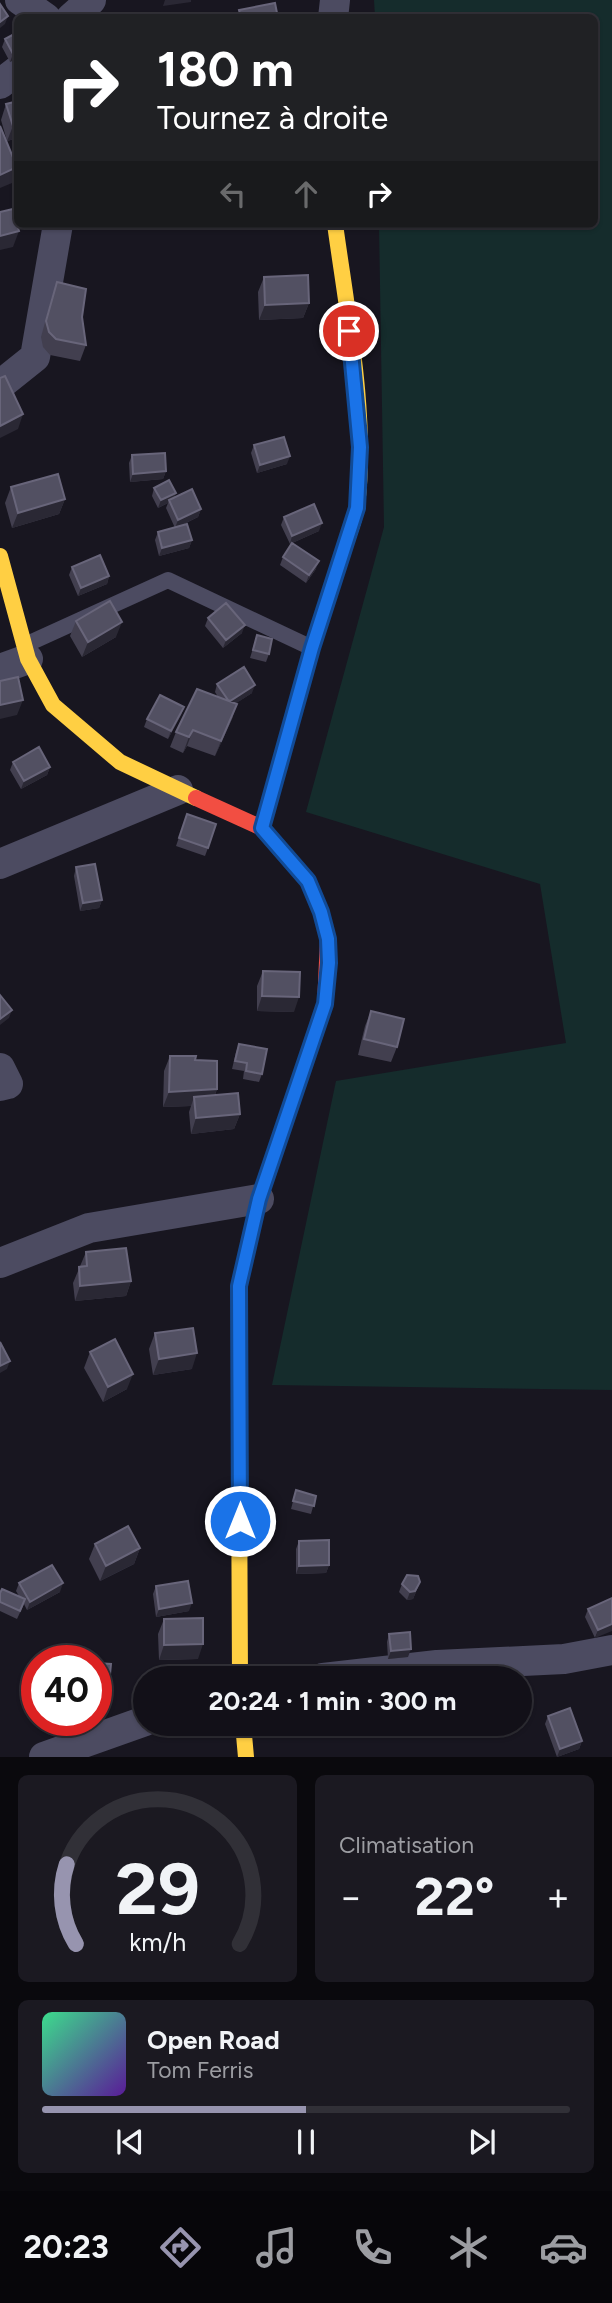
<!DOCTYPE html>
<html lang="fr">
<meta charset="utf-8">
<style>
body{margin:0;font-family:Figtree,sans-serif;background:#1b1921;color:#f1f3f6;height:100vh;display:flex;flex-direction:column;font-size:26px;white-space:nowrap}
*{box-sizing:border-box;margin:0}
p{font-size:23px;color:#9c9da2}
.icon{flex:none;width:38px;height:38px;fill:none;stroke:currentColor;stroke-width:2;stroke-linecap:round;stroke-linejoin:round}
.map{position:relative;height:1757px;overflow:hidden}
.details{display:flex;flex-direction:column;gap:18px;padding:18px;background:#0a090d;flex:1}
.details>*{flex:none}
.top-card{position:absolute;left:14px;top:14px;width:584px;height:214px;border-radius:10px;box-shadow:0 2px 5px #0004,0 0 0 2px #313037;background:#202124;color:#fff;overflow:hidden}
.speed{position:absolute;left:21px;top:1645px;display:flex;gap:14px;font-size:35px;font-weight:700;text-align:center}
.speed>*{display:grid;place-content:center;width:91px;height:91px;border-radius:50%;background:#121018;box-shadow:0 2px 5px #0004,0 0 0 2px #313037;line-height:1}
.speed .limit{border:10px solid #d22;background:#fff;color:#111}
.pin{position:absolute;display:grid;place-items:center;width:60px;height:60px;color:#fff;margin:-30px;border:4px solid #fff;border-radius:50%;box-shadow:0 2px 7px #0007}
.me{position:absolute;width:77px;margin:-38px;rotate:0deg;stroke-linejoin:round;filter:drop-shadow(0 0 5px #0008)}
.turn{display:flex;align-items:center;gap:24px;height:147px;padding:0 28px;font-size:32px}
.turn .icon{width:91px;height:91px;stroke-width:2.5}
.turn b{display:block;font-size:49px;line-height:60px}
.lanes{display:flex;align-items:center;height:66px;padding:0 28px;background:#0003;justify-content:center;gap:35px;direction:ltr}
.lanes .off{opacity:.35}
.big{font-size:52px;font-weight:700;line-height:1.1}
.details .tile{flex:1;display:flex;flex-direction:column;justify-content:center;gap:10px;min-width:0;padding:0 24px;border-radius:10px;background:#1b1921}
.details .dial{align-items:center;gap:0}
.dial svg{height:182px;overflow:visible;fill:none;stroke:#313037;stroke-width:7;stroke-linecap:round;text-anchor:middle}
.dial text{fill:#f1f3f6;stroke:none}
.song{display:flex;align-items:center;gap:21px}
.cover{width:84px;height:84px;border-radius:10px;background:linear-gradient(135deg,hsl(150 70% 55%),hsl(270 70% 35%))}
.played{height:7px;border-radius:4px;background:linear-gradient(90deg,#9794af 50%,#313037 50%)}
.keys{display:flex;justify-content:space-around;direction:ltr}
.heat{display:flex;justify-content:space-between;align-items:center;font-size:38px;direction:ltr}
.details .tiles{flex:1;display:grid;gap:18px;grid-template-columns:1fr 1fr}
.tile:last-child{grid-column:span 2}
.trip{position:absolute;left:133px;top:1666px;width:399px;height:70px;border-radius:35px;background:#121018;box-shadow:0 2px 5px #0004,0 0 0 2px #313037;font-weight:700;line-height:70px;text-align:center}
.menu{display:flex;height:112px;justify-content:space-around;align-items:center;background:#07060a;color:#9c9da2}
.menu .icon{width:49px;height:49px}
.menu .current{color:#9794af}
.menu b{font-size:32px;color:#f1f3f6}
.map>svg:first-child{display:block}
</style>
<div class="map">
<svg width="612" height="1757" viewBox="0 0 612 1757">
<rect width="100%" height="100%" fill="#181620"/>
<path fill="#152c2c" d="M374,0H612V1390L272,1385L336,1081L566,1043L540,884L306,812L384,527L379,224H595V18L375,17Z"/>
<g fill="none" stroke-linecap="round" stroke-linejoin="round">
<path stroke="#4c4b61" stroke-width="16" d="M25,645L168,580L312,648"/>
<path stroke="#4c4b61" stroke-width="30" d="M20,0L46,18
M71,18L91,0
M333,18L335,0
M0,84L18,70
M0,385L35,357L58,224
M0,669L28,659
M0,864L178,790
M0,1068L8,1084L0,1086
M0,1263L89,1228L259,1199
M323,1678L437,1665L564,1659L612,1650
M44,1757L145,1721"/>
<path stroke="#16e098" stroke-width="16" d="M239,1462V1286L259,1199L289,1110"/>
<path stroke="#ffcf43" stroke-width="16" d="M335,224C347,312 368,418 357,506C355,519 349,533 345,546
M0,556L28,659L53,705L120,762L196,798
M239,1462L240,1678
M243,1724L246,1757"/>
<path stroke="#f24e42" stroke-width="16" d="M196,798L262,828L308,881L321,912L328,939L325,1004L289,1110
M262,828L312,648L345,546"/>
</g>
<path fill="#423f4f" d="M18,32V58L10,62L2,47L5,39Z
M6,104L18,138L7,141L1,120Z
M264,277L309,303L303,318L259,320L258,292Z
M57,282L82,317L86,345L80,361L50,355L43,347L41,337L52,297Z
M254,445L287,464L257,473L251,453Z
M132,455L166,471L163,479L130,482L129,463Z
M11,487L65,499L59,514L12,528L5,503Z
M154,488L176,493L174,498L201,509L198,517L178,527L192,540L189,548L159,556L155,540L158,532L175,528L166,508L168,503L158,508L152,496Z
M284,517L319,531L290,544L281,525Z
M283,557L316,569L306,583L280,565Z
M72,567L109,576L107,584L78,596L69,575Z
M208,618L242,633L223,648L205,626Z
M76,621L116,637L82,657L70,636Z
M257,635L269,654L266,662L250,658Z
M217,684L252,693L236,703L232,719L215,756L187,746L183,753L170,747L176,732L218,697L215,692Z
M184,707L181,715L168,739L144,727L147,719Z
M13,762L50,767L47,775L21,789L10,770Z
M187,814L208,848L205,856L176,846Z
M76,867L102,900L99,908L80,911L74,876Z
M263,971L294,1012L257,1011V986Z
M371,1011L397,1047L391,1062L358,1055L365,1026Z
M239,1044L262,1074L259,1082L243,1079L244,1071L232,1069L236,1052Z
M170,1056L195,1060L217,1089L215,1095L240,1114L234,1129L191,1134L189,1112L191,1106L163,1107L164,1071Z
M86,1252L131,1281L126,1296L75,1301L73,1283Z
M155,1333L192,1369L153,1375L149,1349Z
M90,1352L127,1389L103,1402L84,1368Z
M296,1490L316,1496L311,1514L291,1509Z
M299,1541L329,1565L326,1573L296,1574V1549Z
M95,1544L140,1548L134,1564L100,1581L89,1559Z
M420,1582L413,1599L407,1600L399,1592L402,1584Z
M19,1583L60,1592L27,1610L24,1604L17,1619L0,1611V1593L19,1596L16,1591Z
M156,1586L189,1611L156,1617L153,1594Z
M612,1598L595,1638L585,1617L588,1609Z
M164,1619L198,1659L159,1660L158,1634Z
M389,1634L408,1657L388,1659L387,1642Z
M548,1716L582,1741L579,1749L557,1757L545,1724Z"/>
<path fill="#2a2834" d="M165,0H191V2L163,6Z
M8,16L5,24L0,28V22Z
M18,52V58L10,62L13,54Z
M18,125V138L7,141L13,126Z
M17,167L12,183L0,188V175Z
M19,231L13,247L0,250V236Z
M309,303L303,318L259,320L265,305Z
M23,414L18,429L0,438V426Z
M290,456L287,464L257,473L260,465Z
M166,471L163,479L130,482L133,474Z
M176,493L173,501L169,500L168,503L158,508L161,500Z
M65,499L59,514L12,528L18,513Z
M201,509L198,517L175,528L178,520Z
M322,523L319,531L290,544L292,536Z
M192,540L189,548L159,556L162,548Z
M319,561L316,569L306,583L309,575Z
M109,576L107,584L78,596L81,588Z
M122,622L116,637L82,657L88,642Z
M245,625L242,633L223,648L226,640Z
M255,685L252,693L226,710L229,702Z
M23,700L17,715L0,719V705Z
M237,704L232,719L215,756L221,741Z
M184,707L181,715L168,739L171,731Z
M193,730L187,746L183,753L189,737Z
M50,767L47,775L21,789L24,781Z
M102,900L99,908L80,911L83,903Z
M262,996L299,997L294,1012L257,1011Z
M12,1010L9,1018L0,1025V1019Z
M217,1089L211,1105L194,1097L191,1106L163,1107L169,1092Z
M240,1114L234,1129L191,1134L196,1118Z
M131,1281L126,1296L75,1301L80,1286Z
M197,1353L192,1369L153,1375L159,1359Z
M10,1361L7,1369L0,1373V1366Z
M133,1374L127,1389L103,1402L108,1387Z
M140,1548L134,1564L100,1581L106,1566Z
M329,1565L326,1573L296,1574L299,1566Z
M420,1582L413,1599L407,1600L410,1592Z
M63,1583L60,1592L27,1610L30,1602Z
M192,1603L189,1611L156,1617L159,1609Z
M612,1624V1631L595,1638L598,1630Z
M203,1644L198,1659L159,1660L164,1645Z
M411,1649L408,1657L388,1659L391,1651Z
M96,1695H108L105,1703H96Z
M582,1741L579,1749L557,1757L560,1749Z"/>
<path fill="#525062" stroke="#68657a" stroke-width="2" d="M275,3L278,18H241L239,10Z
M0,4L8,16L0,22Z
M18,32V52L13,54L5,39Z
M18,101V125L13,126L6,104Z
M0,126L17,167L0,175Z
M13,209L19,231L0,236V212Z
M308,275L309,303L265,305L264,277Z
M57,282L86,289L82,317L86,345L56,339L49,332L46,321Z
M5,376L23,414L0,426V378Z
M284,437L290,456L260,465L254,445Z
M165,453L166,471L133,474L132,455Z
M58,474L65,499L18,513L11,487Z
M169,480L176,493L161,500L154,488Z
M192,489L201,509L178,520L169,500Z
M314,504L322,523L292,536L284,517Z
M187,524L192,540L162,548L158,532Z
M292,543L319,561L309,575L283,557Z
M100,555L109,576L81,588L72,567Z
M110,601L122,622L88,642L76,621Z
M226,603L245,625L226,640L208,618Z
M257,635L272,639L269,654L253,650Z
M244,667L255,685L230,701L228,700L217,684Z
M18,677L23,700L0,705V681Z
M197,689L237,704L221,741L193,730L189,737L176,732Z
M160,695L184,707L171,731L147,719Z
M39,747L50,767L24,781L13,762Z
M187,814L216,824L208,848L179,838Z
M95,864L102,900L83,903L76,867Z
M263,971L300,972L299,997L262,996Z
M0,995L12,1010L0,1019Z
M371,1011L404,1019L397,1047L364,1039Z
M239,1044L267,1049L262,1074L246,1071L247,1063L235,1061Z
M170,1056H196L195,1060L217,1061V1089L169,1092Z
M238,1093L240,1114L196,1118L194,1097Z
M126,1248L131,1281L80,1286L79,1267L87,1266L86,1252Z
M193,1328L197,1353L159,1359L155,1333Z
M115,1339L133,1374L108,1387L90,1352Z
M0,1342L10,1361L0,1366Z
M296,1490L316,1496L314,1506L293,1501Z
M128,1526L140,1548L106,1566L95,1544Z
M329,1540V1565L299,1566V1541Z
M52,1565L63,1583L30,1602L19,1583Z
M407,1575L418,1576L420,1582L415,1591L410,1592L402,1584Z
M188,1581L192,1603L159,1609L156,1586Z
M2,1589L25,1599L20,1611L0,1602V1593Z
M612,1598V1624L598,1630L588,1609Z
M203,1618V1644L164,1645V1619Z
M410,1632L411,1649L391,1651L389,1634Z
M59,1652H85V1661H59Z
M96,1663L111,1664L108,1695H96Z
M570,1708L582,1741L560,1749L548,1716Z"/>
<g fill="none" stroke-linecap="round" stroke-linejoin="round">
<defs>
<path id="route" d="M240,1521L239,1286L259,1199L325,1004L329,963L328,939L321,912L308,881L262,828L312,648L357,508L360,447L349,331"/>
</defs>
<use href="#route" stroke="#114b97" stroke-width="18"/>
<use href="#route" stroke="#1a73e8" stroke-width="12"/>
</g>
</svg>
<div class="speed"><div class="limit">40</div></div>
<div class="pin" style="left:349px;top:331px;background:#d93025"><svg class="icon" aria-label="arrive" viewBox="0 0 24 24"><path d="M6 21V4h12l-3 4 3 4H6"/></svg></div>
<svg class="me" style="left:240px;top:1521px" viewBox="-20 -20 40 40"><circle r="17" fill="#1a73e8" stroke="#fff" stroke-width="3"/><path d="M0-11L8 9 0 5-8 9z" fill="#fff"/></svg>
<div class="trip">20:24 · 1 min · 300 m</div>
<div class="top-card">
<div class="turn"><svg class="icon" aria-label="right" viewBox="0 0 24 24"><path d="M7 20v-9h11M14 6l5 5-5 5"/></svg><div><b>180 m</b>Tournez à droite</div></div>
<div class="lanes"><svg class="icon off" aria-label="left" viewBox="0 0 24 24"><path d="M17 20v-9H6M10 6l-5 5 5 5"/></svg><svg class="icon off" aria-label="ahead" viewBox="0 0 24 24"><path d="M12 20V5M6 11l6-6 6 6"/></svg><svg class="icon" aria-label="right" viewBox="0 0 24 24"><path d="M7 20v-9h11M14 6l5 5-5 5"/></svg></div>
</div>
</div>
<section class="details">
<div class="tiles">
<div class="tile dial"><svg viewBox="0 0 100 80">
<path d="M14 69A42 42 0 1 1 86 69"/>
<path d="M14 69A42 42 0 0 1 10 34" stroke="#9794af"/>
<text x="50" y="56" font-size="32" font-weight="700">29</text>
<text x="50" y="72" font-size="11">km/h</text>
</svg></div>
<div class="tile"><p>Climatisation</p>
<div class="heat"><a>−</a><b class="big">22°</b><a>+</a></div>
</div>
<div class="tile">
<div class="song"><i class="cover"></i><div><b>Open Road</b><p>Tom Ferris</p></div></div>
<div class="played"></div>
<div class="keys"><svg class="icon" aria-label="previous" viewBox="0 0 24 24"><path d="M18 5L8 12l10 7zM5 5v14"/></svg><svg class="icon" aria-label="pause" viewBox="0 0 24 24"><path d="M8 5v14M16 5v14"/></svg><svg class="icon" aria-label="next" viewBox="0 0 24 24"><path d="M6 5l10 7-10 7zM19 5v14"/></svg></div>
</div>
</div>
</section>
<nav class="menu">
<b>20:23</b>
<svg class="icon current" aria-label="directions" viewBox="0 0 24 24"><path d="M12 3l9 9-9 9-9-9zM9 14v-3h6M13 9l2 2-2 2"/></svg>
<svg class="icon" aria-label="music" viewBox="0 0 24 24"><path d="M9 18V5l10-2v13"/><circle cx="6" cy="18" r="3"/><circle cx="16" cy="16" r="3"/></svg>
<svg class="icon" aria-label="phone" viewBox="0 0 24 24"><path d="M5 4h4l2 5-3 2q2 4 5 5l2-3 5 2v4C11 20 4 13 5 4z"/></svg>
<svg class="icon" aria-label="climate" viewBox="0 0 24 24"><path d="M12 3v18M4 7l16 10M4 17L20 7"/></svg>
<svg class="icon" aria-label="car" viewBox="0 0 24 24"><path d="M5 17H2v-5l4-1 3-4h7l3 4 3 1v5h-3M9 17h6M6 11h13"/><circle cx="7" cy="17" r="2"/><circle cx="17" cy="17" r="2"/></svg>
</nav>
